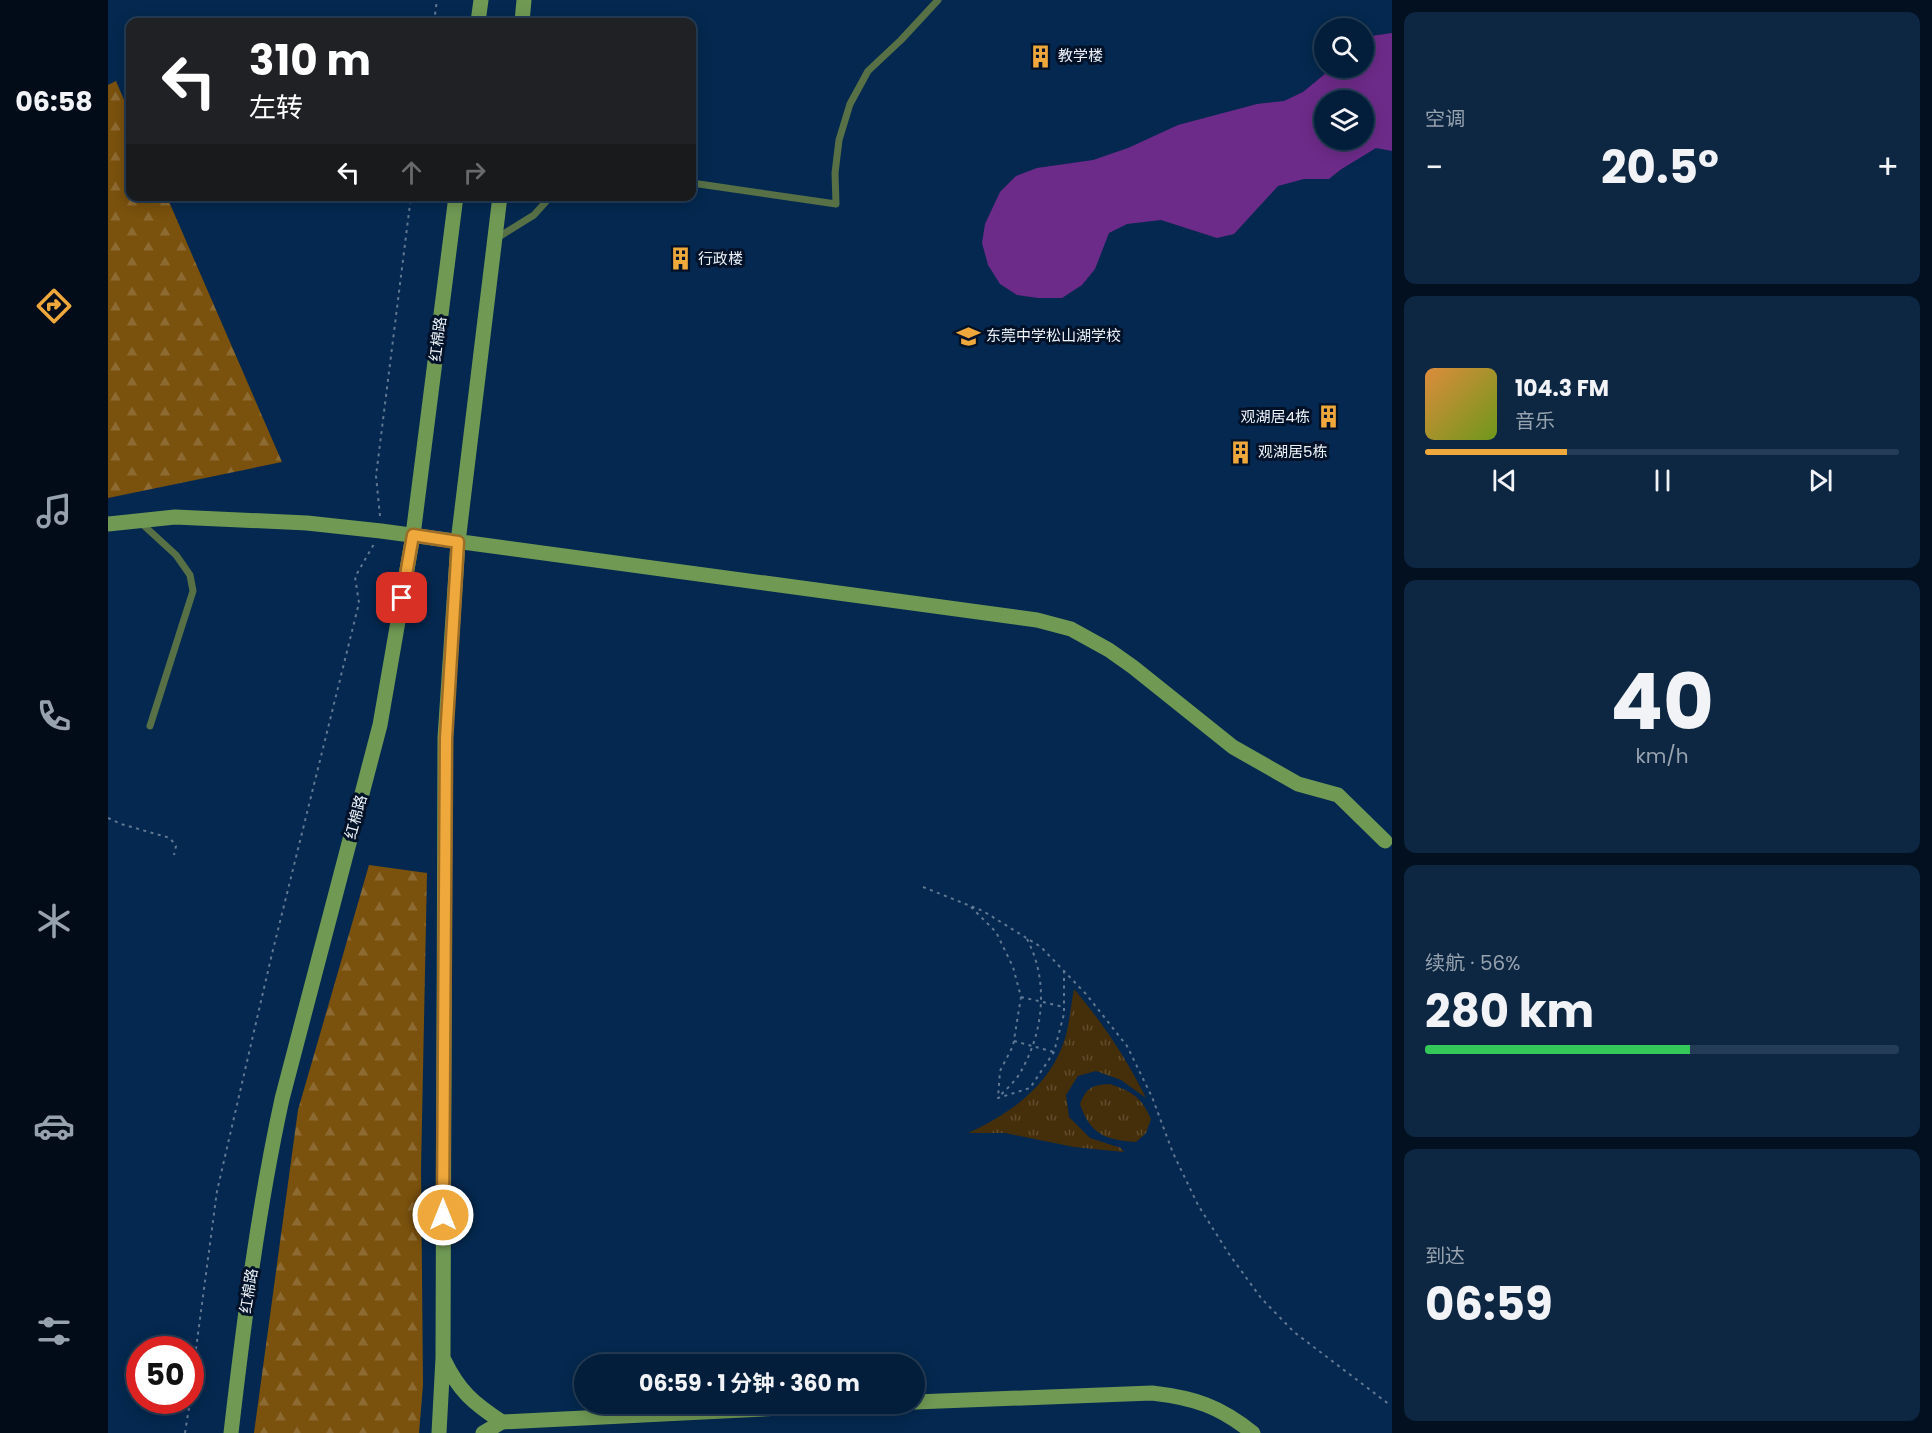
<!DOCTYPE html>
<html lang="zh">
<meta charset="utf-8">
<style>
body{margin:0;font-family:Poppins,"Noto Sans SC",sans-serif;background:#0d2742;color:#f1f3f6;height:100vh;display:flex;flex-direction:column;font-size:22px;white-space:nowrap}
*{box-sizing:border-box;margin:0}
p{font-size:20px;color:#97a2af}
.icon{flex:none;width:33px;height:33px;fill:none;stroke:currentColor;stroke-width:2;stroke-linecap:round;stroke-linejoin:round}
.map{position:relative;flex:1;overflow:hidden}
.details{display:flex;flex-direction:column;gap:12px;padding:12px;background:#021020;width:540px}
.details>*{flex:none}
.guide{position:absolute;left:18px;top:18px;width:570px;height:183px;border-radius:12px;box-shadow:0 3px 15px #0003,0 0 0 2px #243c55;background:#202124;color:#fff;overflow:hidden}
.buttons{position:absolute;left:1206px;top:18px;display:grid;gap:12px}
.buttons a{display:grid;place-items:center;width:60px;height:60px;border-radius:50%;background:#031e3b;box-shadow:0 3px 15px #0003,0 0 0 2px #243c55;font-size:30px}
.speed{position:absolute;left:18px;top:1336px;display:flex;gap:12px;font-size:30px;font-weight:700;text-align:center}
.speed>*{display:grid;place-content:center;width:78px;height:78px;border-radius:50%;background:#031e3b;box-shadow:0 3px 15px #0003,0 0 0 2px #243c55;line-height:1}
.speed .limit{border:9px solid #d22;background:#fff;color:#111}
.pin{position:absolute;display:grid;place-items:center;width:51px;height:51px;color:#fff;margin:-26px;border-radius:12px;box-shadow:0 3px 9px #0006}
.me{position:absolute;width:66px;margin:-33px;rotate:0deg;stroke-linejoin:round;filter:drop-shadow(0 0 4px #0008)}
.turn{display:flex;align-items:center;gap:21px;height:126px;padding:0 24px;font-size:27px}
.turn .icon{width:78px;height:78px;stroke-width:2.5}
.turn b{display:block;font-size:42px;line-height:51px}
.lanes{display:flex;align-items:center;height:57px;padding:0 24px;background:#0003;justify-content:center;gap:30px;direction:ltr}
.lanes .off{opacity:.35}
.big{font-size:45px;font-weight:700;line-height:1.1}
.details .tile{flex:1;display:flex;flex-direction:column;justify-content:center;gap:9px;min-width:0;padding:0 21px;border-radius:12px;background:#0d2742}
.details .dial{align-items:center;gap:0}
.dial b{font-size:78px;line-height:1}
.song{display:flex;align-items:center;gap:18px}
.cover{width:72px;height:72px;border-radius:9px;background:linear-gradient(135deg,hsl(30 70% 55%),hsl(80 70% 35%))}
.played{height:6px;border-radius:3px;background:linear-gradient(90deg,#eea83c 30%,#243c55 30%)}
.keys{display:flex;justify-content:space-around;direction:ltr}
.heat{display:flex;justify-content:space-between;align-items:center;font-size:33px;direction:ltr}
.charge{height:9px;border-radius:4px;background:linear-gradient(90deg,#34c759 56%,#243c55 0)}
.trip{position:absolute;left:466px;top:1354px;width:351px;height:60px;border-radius:30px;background:#031e3b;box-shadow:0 3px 15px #0003,0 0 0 2px #243c55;font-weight:700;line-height:60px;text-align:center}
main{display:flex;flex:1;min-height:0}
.tab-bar{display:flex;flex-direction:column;width:108px;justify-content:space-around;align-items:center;background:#010c18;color:#97a2af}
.tab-bar .icon{width:42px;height:42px}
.tab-bar .on{color:#eea83c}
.tab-bar b{font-size:27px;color:#f1f3f6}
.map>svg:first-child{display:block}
</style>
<main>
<nav class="tab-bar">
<b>06:58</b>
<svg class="icon on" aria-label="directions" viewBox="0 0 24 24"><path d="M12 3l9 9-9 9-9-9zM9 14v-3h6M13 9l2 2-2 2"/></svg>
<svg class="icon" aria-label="music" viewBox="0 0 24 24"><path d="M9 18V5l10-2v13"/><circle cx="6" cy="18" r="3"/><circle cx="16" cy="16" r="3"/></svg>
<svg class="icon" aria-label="phone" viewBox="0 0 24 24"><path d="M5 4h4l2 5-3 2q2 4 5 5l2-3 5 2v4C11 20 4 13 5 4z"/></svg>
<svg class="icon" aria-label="climate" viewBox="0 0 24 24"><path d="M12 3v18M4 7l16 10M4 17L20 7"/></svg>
<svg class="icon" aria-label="car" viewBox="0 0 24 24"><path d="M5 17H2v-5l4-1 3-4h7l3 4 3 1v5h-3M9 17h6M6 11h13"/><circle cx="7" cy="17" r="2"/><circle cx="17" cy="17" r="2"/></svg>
<svg class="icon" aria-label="filters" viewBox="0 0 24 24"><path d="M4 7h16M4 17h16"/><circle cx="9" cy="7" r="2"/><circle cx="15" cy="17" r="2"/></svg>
</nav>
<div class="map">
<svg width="1284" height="1433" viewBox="0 0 1284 1433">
<defs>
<pattern id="grass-tufts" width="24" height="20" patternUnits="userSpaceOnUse" patternTransform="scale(1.5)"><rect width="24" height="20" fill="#452e0a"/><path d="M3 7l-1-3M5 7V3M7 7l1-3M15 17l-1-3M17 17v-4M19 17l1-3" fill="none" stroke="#604d2e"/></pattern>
<pattern id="forest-firs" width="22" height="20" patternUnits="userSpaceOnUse" patternTransform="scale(1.5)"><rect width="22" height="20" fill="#7a510d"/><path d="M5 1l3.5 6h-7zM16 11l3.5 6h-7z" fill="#8d6a31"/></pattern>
</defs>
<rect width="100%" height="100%" fill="#04284f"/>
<path fill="url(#grass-tufts)" d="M966,989C995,1023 1018,1058 1038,1098L1013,1080L988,1071L970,1076L958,1095L961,1117L982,1138L1013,1148L1016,1152L966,1147L897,1133H860C903,1114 945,1083 958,1035C962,1020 963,1004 966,989Z
M1002,1084C1024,1092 1033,1096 1043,1119L1038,1133L1028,1142C997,1140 982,1134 972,1104C979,1087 984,1085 1002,1084Z"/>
<path fill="url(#forest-firs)" d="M8,81L22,114V196L59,197L174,462L0,498V85Z
M261,865L319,873L313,1169L315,1385L311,1433H146L190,1110Z"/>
<path fill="#6d2b89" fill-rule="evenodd" d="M1284,33V151L1268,148L1232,170L1221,179H1196L1170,186L1126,234L1109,238L1053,220L1019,224L1001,233L987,269L974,285L954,298H930L909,295L892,284L880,265L874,243L877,224L892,192L908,176L929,168L985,160L1020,148L1070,125L1149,104L1176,101L1195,92L1224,68H1256V37ZM1216,100H1256V140H1216Z"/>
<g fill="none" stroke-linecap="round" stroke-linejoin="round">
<path stroke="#607892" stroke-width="2" stroke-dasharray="3 4.5" stroke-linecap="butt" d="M326,22L329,0
M272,516L268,476L303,196
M0,818L13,824L62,838L68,846L66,855
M815,887L875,911L933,947L978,994L1019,1046L1044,1097L1065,1153L1090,1205L1121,1254L1153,1298L1186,1332L1282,1405
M863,907L888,932L905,967L913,997L905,1046L892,1071L890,1098
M919,939C941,981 936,1032 912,1073C907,1082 897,1090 890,1098L922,1088L946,1052L956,1014V971
M913,997L956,1007
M906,1041L946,1052
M82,1394L109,1191L163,958L251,603L247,577L266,544
M77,1433L82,1401"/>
<path stroke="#577046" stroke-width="7" d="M584,183L728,204L727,173L731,140L742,104L760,71L793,40L830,0
M389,238L426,215L443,196
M32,522L68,555L82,575L85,591L42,726"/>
<path stroke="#709954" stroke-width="15" d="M370,22L373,0
M414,22L416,0
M0,524L67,517L199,523L273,531L929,620L963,629L1001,650L1025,667L1125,747L1190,784L1230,795L1277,841
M336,1360C351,1391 365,1403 394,1422
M807,1402L1044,1393C1087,1398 1111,1406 1145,1433
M123,1433C136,1321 150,1209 174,1099L272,725L305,535L348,196
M331,1433L335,1358L337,738L350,542L392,196
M375,1433L394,1422L755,1404"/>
</g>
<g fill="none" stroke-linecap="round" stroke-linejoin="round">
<defs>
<path id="route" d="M294,598L305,535L350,542L338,738L335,1215"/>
</defs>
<use href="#route" stroke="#9b6d27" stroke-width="15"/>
<use href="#route" stroke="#eea83c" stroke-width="10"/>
</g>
<defs>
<symbol id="building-bare" viewBox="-9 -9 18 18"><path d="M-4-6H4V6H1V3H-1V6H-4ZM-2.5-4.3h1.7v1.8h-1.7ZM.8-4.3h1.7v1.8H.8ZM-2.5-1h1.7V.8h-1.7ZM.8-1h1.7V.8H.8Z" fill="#eea83c" stroke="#011127" stroke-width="2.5" paint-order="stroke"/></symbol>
<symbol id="school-bare" viewBox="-9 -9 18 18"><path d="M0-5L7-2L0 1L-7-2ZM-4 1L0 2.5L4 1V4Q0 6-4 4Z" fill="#eea83c" stroke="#011127" stroke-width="2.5" paint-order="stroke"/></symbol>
</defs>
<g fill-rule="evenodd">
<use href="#building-bare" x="916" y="40" width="33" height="33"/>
<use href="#building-bare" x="556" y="242" width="33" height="33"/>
<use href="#school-bare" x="844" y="320" width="33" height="33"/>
<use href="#building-bare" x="1204" y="400" width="33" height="33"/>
<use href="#building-bare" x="1116" y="436" width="33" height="33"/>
</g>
<g text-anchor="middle" stroke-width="6" stroke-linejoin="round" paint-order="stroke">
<g font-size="15" fill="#eef3f9" stroke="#011127" text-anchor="start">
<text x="950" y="61">教学楼</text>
<text x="590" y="264">行政楼</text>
<text x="878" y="341">东莞中学松山湖学校</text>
<text x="1202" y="422" text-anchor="end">观湖居4栋</text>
<text x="1150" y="457">观湖居5栋</text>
</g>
<g font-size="15" fill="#eef3f9" stroke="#011127">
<text transform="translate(330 339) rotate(-83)" y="5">红棉路</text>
<text transform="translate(248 817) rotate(-75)" y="5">红棉路</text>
<text transform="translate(141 1291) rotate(-81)" y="5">红棉路</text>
</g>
</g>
</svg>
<div class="buttons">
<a><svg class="icon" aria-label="search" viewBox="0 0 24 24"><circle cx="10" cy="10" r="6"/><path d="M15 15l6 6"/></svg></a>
<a><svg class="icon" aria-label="layers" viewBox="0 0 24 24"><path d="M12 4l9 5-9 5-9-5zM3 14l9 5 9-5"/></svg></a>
</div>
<div class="speed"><div class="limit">50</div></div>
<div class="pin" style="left:294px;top:598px;background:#d93025"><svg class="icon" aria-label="arrive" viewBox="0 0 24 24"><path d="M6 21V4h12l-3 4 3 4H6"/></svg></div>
<svg class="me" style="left:335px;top:1215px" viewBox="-20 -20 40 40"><circle r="17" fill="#eea83c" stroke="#fff" stroke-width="3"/><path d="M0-11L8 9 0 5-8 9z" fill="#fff"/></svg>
<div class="trip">06:59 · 1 分钟 · 360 m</div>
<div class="guide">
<div class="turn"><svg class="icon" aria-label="left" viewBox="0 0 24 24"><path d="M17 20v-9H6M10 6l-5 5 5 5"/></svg><div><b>310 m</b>左转</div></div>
<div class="lanes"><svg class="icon" aria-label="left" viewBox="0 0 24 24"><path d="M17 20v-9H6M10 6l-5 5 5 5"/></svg><svg class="icon off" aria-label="ahead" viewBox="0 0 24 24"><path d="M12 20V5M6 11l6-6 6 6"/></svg><svg class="icon off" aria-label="right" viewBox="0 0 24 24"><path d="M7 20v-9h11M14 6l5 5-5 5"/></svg></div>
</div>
</div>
<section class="details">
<div class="tile"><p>空调</p>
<div class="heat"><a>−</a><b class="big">20.5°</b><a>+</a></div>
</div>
<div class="tile">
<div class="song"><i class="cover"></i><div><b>104.3 FM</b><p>音乐</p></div></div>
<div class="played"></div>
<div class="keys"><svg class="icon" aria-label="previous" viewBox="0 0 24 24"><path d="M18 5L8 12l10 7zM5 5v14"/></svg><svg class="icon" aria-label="pause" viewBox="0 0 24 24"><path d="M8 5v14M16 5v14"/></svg><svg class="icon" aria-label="next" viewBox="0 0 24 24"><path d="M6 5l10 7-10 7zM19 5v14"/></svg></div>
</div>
<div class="tile dial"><b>40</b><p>km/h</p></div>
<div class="tile"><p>续航 · 56%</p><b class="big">280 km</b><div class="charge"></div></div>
<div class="tile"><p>到达</p><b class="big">06:59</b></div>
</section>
</main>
